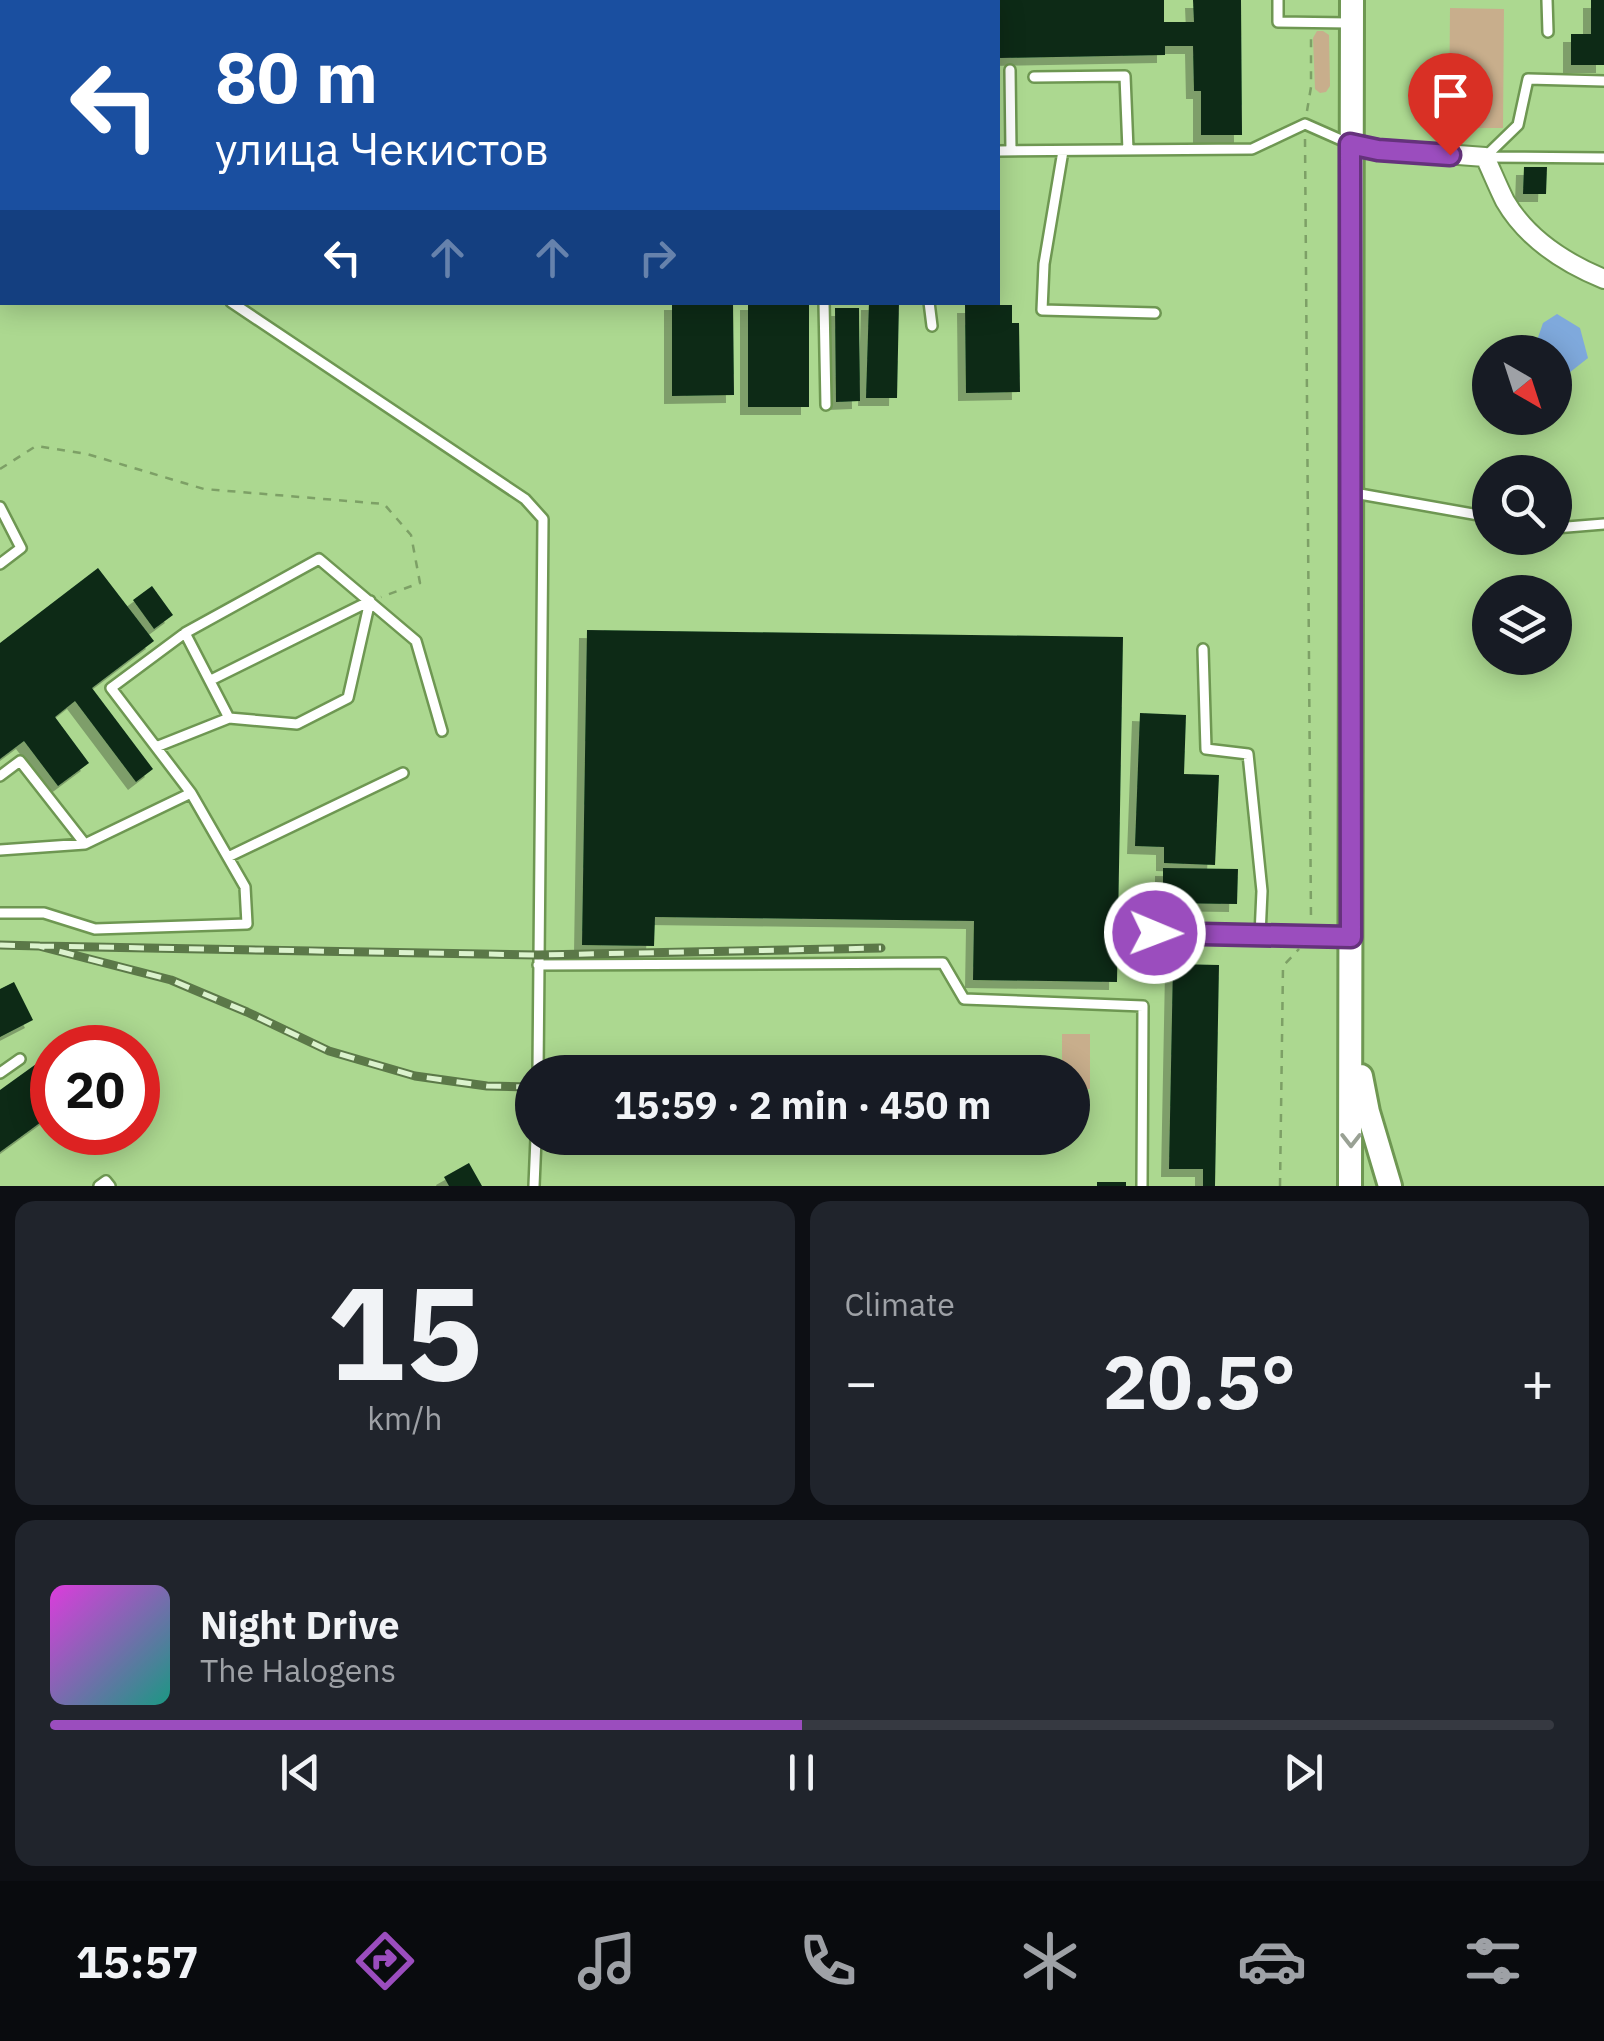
<!DOCTYPE html>
<meta charset="utf-8">
<style>
body{margin:0;font-family:"IBM Plex Sans",sans-serif;background:#20242c;color:#f1f3f6;height:100vh;display:flex;flex-direction:column;font-size:38px;white-space:nowrap}
*{box-sizing:border-box;margin:0}
p{font-size:32px;color:#9ea1a6}
.icon{flex:none;width:55px;height:55px;fill:none;stroke:currentColor;stroke-width:2;stroke-linecap:round;stroke-linejoin:round}
.map{position:relative;height:1186px;overflow:hidden}
.side{display:flex;flex-direction:column;gap:15px;padding:15px;background:#0d0f14;flex:1}
.side>*{flex:none}
.top-card{position:absolute;left:0px;top:0px;width:1000px;height:305px;box-shadow:0 5px 25px #0003;background:#1a4fa0;color:#fff;overflow:hidden}
.needle{width:65px;rotate:141deg}
.controls{position:absolute;left:1472px;top:335px;display:grid;gap:20px}
.controls a{display:grid;place-items:center;width:100px;height:100px;border-radius:50%;background:#171b24;box-shadow:0 5px 25px #0003;font-size:50px}
.speed{position:absolute;left:30px;top:1025px;display:flex;gap:20px;font-size:50px;font-weight:700;text-align:center}
.speed>*{display:grid;place-content:center;width:130px;height:130px;border-radius:50%;background:#171b24;box-shadow:0 5px 25px #0003;line-height:1}
.speed .limit{border:15px solid #d22;background:#fff;color:#111}
.pin{position:absolute;display:grid;place-items:center;width:85px;height:85px;color:#fff;margin:-102px -42px;border-radius:50% 50% 50% 0;rotate:-45deg;box-shadow:0 0 10px #0007}
.pin .icon{rotate:45deg}
.me{position:absolute;width:110px;margin:-55px;rotate:91deg;stroke-linejoin:round;filter:drop-shadow(0 0 8px #0008)}
.turn{display:flex;align-items:center;gap:35px;height:210px;padding:0 50px;font-size:45px}
.turn .icon{width:130px;height:130px;stroke-width:2.5}
.turn b{display:block;font-size:70px;line-height:85px}
.lanes{display:flex;align-items:center;height:95px;padding:0 50px;background:#0003;justify-content:center;gap:50px;direction:ltr}
.lanes .off{opacity:.35}
.big{font-size:75px;font-weight:700;line-height:1.1}
.side .tile{flex:1;display:flex;flex-direction:column;justify-content:center;gap:15px;min-width:0;padding:0 35px;border-radius:20px;background:#20242c}
.side .dial{align-items:center;gap:0}
.dial b{font-size:130px;line-height:1}
.song{display:flex;align-items:center;gap:30px}
.cover{width:120px;height:120px;border-radius:15px;background:linear-gradient(135deg,hsl(300 70% 55%),hsl(170 70% 35%))}
.played{height:10px;border-radius:5px;background:linear-gradient(90deg,#9b4dbe 50%,#363941 50%)}
.keys{display:flex;justify-content:space-around;direction:ltr}
.heat{display:flex;justify-content:space-between;align-items:center;font-size:55px;direction:ltr}
.side .tiles{flex:1;display:grid;gap:15px;grid-template-columns:1fr 1fr}
.tile:last-child{grid-column:span 2}
.trip{position:absolute;left:515px;top:1055px;width:575px;height:100px;border-radius:50px;background:#171b24;box-shadow:0 5px 25px #0003;font-weight:700;line-height:100px;text-align:center}
.dock{display:flex;height:160px;justify-content:space-around;align-items:center;background:#090b0e;color:#9ea1a6}
.dock .icon{width:70px;height:70px}
.dock .on{color:#9b4dbe}
.dock b{font-size:45px;color:#f1f3f6}
.map>svg:first-child{display:block}
</style>
<div class="map">
<svg width="1604" height="1186" viewBox="0 0 1604 1186">
<defs>
<filter id="shadow"><feDropShadow dx="-8" dy="8" stdDeviation="0" flood-color="#0004"/></filter>
</defs>
<rect width="100%" height="100%" fill="#acd890"/>
<path fill="#c8ae8c" d="M1450,8L1504,9L1503,128H1449Z
M1317,31H1323L1329,35L1330,86L1326,92L1320,93L1315,89L1313,38Z
M1062,1034H1090V1089H1073L1072,1072H1062Z"/>
<path fill="#7fa9dc" d="M1557,314L1580,328L1588,358L1555,384V352H1533L1543,323Z"/>
<path fill="#092a16" filter="url(#shadow)" d="M998,0H1164V22H1194L1193,0H1241L1242,135H1201V91H1194L1193,46H1165V55L998,58Z
M1591,0H1604V65H1571V34H1591Z
M1524,167H1547L1546,194H1523Z
M672,302H733L734,395L672,396Z
M748,302H809V407H748Z
M869,302H899L897,398H866Z
M965,305H1012V323H1019L1020,392L966,393Z
M835,308H859L860,401L836,402Z
M98,568L154,641L92,688L153,769L136,782L75,701L55,717L89,763L58,786L24,741L0,759V643Z
M152,586L173,615L154,629L133,600Z
M587,630L1123,637L1117,982L973,980L974,921L655,917L654,946L582,945Z
M1140,713L1186,715L1184,774L1219,775L1215,865L1164,863V847L1135,846Z
M1163,868L1238,869L1237,904L1163,903Z
M1173,964L1219,965L1215,1186H1203V1169H1169Z
M14,982L33,1020L0,1037V989Z
M50,1054L52,1057V1114L0,1152V1090Z
M469,1163L482,1186H449L444,1177Z
M1097,1182H1126V1186H1097Z"/>
<g fill="none" stroke-linecap="round" stroke-linejoin="round">
<defs>
<path id="service" d="M29,0V2
M175,0V2
M326,0V2
M751,0L752,2
M863,0V2
M1278,0V22L1349,23
M1547,0L1548,32
M1010,70L1011,151
M1034,77L1125,76L1128,150
M998,151L1252,149L1305,124L1348,143
M1063,151L1044,264L1042,310L1155,313
M1485,157L1518,125L1528,79L1604,81
M1485,157L1604,158
M0,268L2,270
M231,302L525,499L543,519L538,1072
M824,302L826,405
M929,302L932,326
M1354,493L1490,517
M0,507L21,548L0,564
M1555,528L1604,524
M185,633L229,718
M1203,649L1206,749L1248,754L1262,891L1260,935
M211,680L370,601
M156,747L229,718L297,724L348,698L370,601
M0,776L20,761L85,844
M191,793L111,688L185,633L319,559L416,641L442,731
M0,850L85,844L191,793L245,887L247,924L95,929L44,913H0
M228,857L403,773
M1155,933L1348,937
M538,965L943,963L964,999L1143,1006L1142,1186
M0,1073L20,1059
M99,1186L106,1181L110,1186
M534,1186L536,1138"/>
<path id="minor" d="M1350,145L1378,149L1485,157C1492,172 1498,187 1505,201C1527,239 1565,263 1604,279"/>
<path id="secondary" d="M1361,1076L1368,1112L1390,1186
M1350,1186L1352,0"/>
</defs>
<use href="#service" stroke="#6e9752" stroke-width="14"/>
<use href="#minor" stroke="#6e9752" stroke-width="22"/>
<use href="#secondary" stroke="#6e9752" stroke-width="28"/>
<path stroke="#7da066" stroke-width="2.5" stroke-dasharray="8 8" stroke-linecap="butt" d="M1307,111L1311,87V35
M1305,139L1311,921
M0,175L2,172
M0,469L36,446L87,454L204,489L384,504L411,535L420,583L381,597
M1280,1186L1283,966L1299,949"/>
<use href="#service" stroke="#fff" stroke-width="9"/>
<use href="#minor" stroke="#fff" stroke-width="18"/>
<use href="#secondary" stroke="#fff" stroke-width="22"/>
<defs>
<path id="rail" d="M0,945L39,946L171,980L247,1012L329,1051L415,1076L487,1086L532,1087
M39,946L538,955L881,948"/>
</defs>
<use href="#rail" stroke="#5b7848" stroke-width="9"/>
<use href="#rail" stroke="#dbf2cd" stroke-width="5" stroke-dasharray="15" stroke-linecap="butt"/>
</g>
<defs><path id="oneway-chevron" d="M-2-3.5L2.5 0L-2 3.5" fill="none" stroke-width="1.6" stroke-linecap="round" stroke-linejoin="round" transform="scale(2.5)"/></defs>
<use stroke="#99a194" href="#oneway-chevron" transform="translate(1351 1140) rotate(90)"/>
<g fill="none" stroke-linecap="round" stroke-linejoin="round">
<defs>
<path id="route" d="M1155,933L1351,937L1350,144L1378,150L1450,155"/>
</defs>
<use href="#route" stroke="#65327c" stroke-width="25"/>
<use href="#route" stroke="#9b4dbe" stroke-width="18"/>
</g>
</svg>
<div class="controls">
<a><svg class="needle" viewBox="-14 -14 28 28"><path d="M0-13l5 13h-10z" fill="#e53935"/><path d="M0 13l5-13h-10z" fill="#9ea1a6"/></svg></a>
<a><svg class="icon" aria-label="search" viewBox="0 0 24 24"><circle cx="10" cy="10" r="6"/><path d="M15 15l6 6"/></svg></a>
<a><svg class="icon" aria-label="layers" viewBox="0 0 24 24"><path d="M12 4l9 5-9 5-9-5zM3 14l9 5 9-5"/></svg></a>
</div>
<div class="speed"><div class="limit">20</div></div>
<div class="pin" style="left:1450px;top:155px;background:#d93025"><svg class="icon" aria-label="arrive" viewBox="0 0 24 24"><path d="M6 21V4h12l-3 4 3 4H6"/></svg></div>
<svg class="me" style="left:1155px;top:933px" viewBox="-20 -20 40 40"><circle r="17" fill="#9b4dbe" stroke="#fff" stroke-width="3"/><path d="M0-11L8 9 0 5-8 9z" fill="#fff"/></svg>
<div class="trip">15:59 · 2 min · 450 m</div>
<div class="top-card">
<div class="turn"><svg class="icon" aria-label="left" viewBox="0 0 24 24"><path d="M17 20v-9H6M10 6l-5 5 5 5"/></svg><div><b>80 m</b>улица Чекистов</div></div>
<div class="lanes"><svg class="icon" aria-label="left" viewBox="0 0 24 24"><path d="M17 20v-9H6M10 6l-5 5 5 5"/></svg><svg class="icon off" aria-label="ahead" viewBox="0 0 24 24"><path d="M12 20V5M6 11l6-6 6 6"/></svg><svg class="icon off" aria-label="ahead" viewBox="0 0 24 24"><path d="M12 20V5M6 11l6-6 6 6"/></svg><svg class="icon off" aria-label="right" viewBox="0 0 24 24"><path d="M7 20v-9h11M14 6l5 5-5 5"/></svg></div>
</div>
</div>
<section class="side">
<div class="tiles">
<div class="tile dial"><b>15</b><p>km/h</p></div>
<div class="tile"><p>Climate</p>
<div class="heat"><a>−</a><b class="big">20.5°</b><a>+</a></div>
</div>
<div class="tile">
<div class="song"><i class="cover"></i><div><b>Night Drive</b><p>The Halogens</p></div></div>
<div class="played"></div>
<div class="keys"><svg class="icon" aria-label="previous" viewBox="0 0 24 24"><path d="M18 5L8 12l10 7zM5 5v14"/></svg><svg class="icon" aria-label="pause" viewBox="0 0 24 24"><path d="M8 5v14M16 5v14"/></svg><svg class="icon" aria-label="next" viewBox="0 0 24 24"><path d="M6 5l10 7-10 7zM19 5v14"/></svg></div>
</div>
</div>
</section>
<nav class="dock">
<b>15:57</b>
<svg class="icon on" aria-label="directions" viewBox="0 0 24 24"><path d="M12 3l9 9-9 9-9-9zM9 14v-3h6M13 9l2 2-2 2"/></svg>
<svg class="icon" aria-label="music" viewBox="0 0 24 24"><path d="M9 18V5l10-2v13"/><circle cx="6" cy="18" r="3"/><circle cx="16" cy="16" r="3"/></svg>
<svg class="icon" aria-label="phone" viewBox="0 0 24 24"><path d="M5 4h4l2 5-3 2q2 4 5 5l2-3 5 2v4C11 20 4 13 5 4z"/></svg>
<svg class="icon" aria-label="climate" viewBox="0 0 24 24"><path d="M12 3v18M4 7l16 10M4 17L20 7"/></svg>
<svg class="icon" aria-label="car" viewBox="0 0 24 24"><path d="M5 17H2v-5l4-1 3-4h7l3 4 3 1v5h-3M9 17h6M6 11h13"/><circle cx="7" cy="17" r="2"/><circle cx="17" cy="17" r="2"/></svg>
<svg class="icon" aria-label="filters" viewBox="0 0 24 24"><path d="M4 7h16M4 17h16"/><circle cx="9" cy="7" r="2"/><circle cx="15" cy="17" r="2"/></svg>
</nav>
